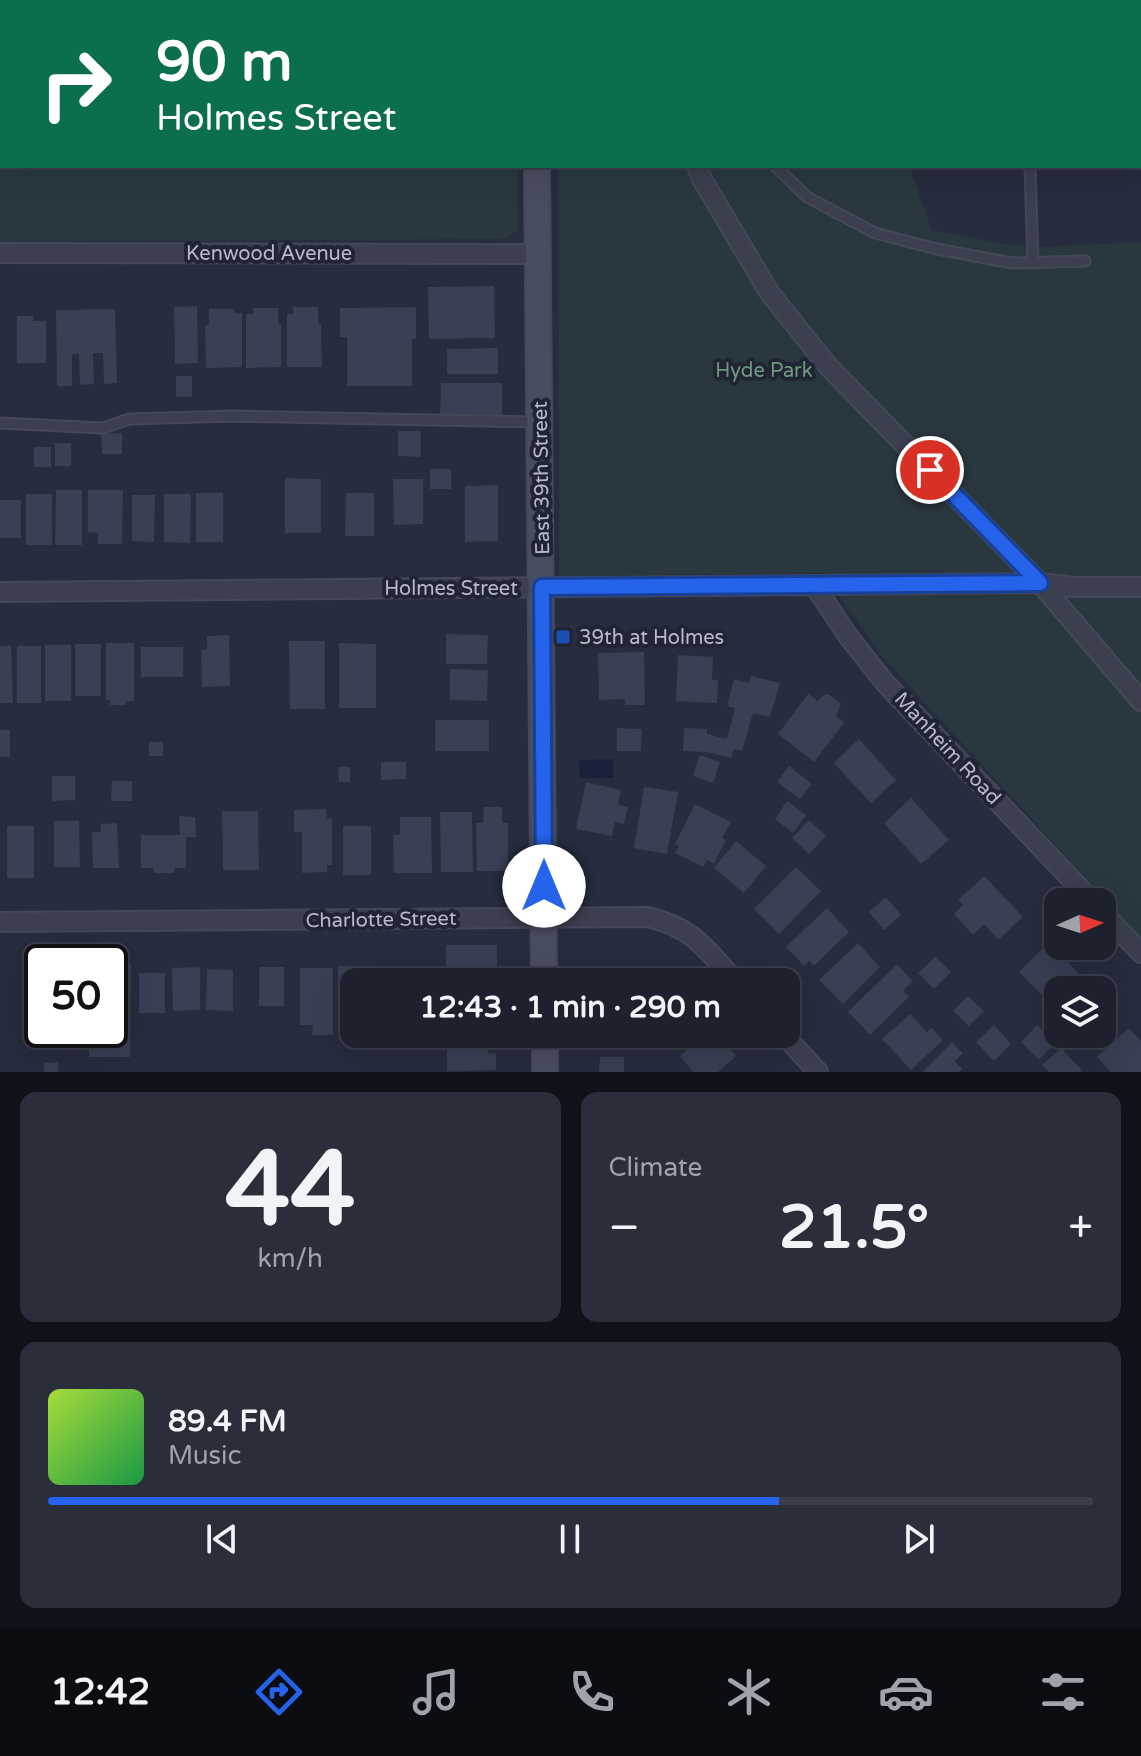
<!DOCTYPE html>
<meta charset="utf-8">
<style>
body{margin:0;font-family:"Varela Round",sans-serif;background:#2a2e3a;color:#f1f3f6;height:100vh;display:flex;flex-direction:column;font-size:30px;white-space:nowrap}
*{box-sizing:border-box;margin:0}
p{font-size:26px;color:#a0a3aa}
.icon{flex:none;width:44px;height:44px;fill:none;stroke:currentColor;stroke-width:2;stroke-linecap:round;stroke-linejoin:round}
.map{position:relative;height:1072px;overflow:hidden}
.panel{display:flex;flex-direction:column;gap:20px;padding:20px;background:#101219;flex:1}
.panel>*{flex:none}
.banner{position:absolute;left:0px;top:0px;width:1142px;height:168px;box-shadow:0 8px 32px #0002,0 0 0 2px #3b3e4a;background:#0b6e4f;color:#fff;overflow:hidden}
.needle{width:52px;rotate:87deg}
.buttons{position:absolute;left:1044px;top:888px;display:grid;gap:16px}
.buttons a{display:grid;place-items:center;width:72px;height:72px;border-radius:16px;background:#1d212e;box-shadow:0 8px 32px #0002,0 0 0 2px #3b3e4a;font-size:40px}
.speed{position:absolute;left:24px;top:944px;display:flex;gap:16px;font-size:40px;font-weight:700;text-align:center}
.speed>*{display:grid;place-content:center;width:104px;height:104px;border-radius:50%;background:#1d212e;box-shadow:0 8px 32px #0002,0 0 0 2px #3b3e4a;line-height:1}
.speed .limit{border:4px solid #111;border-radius:12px;background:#fff;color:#111}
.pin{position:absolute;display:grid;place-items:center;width:68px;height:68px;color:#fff;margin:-34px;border:4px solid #fff;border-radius:50%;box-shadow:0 2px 8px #0007}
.me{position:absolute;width:88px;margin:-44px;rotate:0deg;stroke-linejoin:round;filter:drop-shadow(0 0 6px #0008)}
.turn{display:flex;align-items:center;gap:28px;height:168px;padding:0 24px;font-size:36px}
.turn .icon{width:104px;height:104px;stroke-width:2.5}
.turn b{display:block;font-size:56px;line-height:68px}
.big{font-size:60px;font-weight:700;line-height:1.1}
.panel .widget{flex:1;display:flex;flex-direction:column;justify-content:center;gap:12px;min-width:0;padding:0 28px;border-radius:16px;background:#2a2e3a}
.panel .dial{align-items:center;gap:0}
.dial b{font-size:104px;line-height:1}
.song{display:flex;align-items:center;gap:24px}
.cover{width:96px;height:96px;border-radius:12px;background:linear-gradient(135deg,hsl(80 70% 55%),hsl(140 70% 35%))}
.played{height:8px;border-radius:4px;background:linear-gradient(90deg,#2563eb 70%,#3b3e4a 70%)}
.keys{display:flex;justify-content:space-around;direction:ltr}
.heat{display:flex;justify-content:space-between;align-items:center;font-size:44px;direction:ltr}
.panel .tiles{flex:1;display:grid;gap:20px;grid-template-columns:1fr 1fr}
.widget:last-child{grid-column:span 2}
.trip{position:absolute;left:340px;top:968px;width:460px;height:80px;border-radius:16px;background:#1d212e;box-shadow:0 8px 32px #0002,0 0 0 2px #3b3e4a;font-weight:700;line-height:80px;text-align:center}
.tab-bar{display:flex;height:128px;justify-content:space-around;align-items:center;background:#0c0d12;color:#a0a3aa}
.tab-bar .icon{width:56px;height:56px}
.tab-bar .on{color:#2563eb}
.tab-bar b{font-size:36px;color:#f1f3f6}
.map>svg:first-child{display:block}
</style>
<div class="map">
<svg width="1141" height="1072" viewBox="0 0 1141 1072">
<rect width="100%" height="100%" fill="#272c3e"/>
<path fill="#29383f" d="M0,0H515L2,2V166H518L517,231L506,239L0,242Z
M558,0H847L848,2H558Z
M558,166H909L932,230L1010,245L1044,247L1141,242V938L883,657L823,573L559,576Z"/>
<path fill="#1a223b" d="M613,759L614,778H580L579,760Z"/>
<path fill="#393f54" d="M494,286L495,338L429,339L428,287Z
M197,306L198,363L175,364L174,307Z
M293,307H318V324H321L322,367H287V314H293Z
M416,307V339H412V386H347V337H340V308Z
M253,308H278V324H281V367L246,368V314H253Z
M115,309L117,383L104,384L103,353H93L94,384L80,385L79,354H72V386H57L56,310Z
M209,309H234V313H242V367L206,368L205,325H209Z
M17,316H34L33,321H46V363H17Z
M498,348V374H447V349Z
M176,376H192V397H176Z
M441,383H502V416H440Z
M398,431H421V457L398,456Z
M122,433V454H102L101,434Z
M55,443H71V466H55Z
M34,447H51V467H34Z
M430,469H451V489H430Z
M285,478L321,479V533H285Z
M393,479H423V524L394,525Z
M498,485V541L465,542V486Z
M56,490H82V545H55Z
M88,490H123L122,544H98V533L88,532Z
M196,493H223V542H196Z
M346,493H374V536H345Z
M26,494H52V545H26Z
M164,494H191L190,543L164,542Z
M132,495H155L154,542L132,541Z
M0,500H21V538H0Z
M446,634L488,635L487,664H446Z
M229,635L230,686L202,687L201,650L207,649V636Z
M289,641H325V709H290Z
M106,643H134V701H126V705H110V700H106Z
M339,643L376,644V708H339Z
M75,644H101V696H75Z
M11,645L13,703H0V646Z
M45,645H71V701H45Z
M17,646H41V703H17Z
M141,647H183V677H141Z
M644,652L645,705H625V699L599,700L598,653Z
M678,655L713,657L712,680H718L717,703L676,701Z
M450,669L488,670L487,701L450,700Z
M751,676L780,683L770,717L753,713L742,751L734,749L731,758L706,752L683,751L684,728L707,729V734L727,739L735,708L727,706L734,679L749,683Z
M808,694L818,701L822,696L828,694L841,704L836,716L844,723L814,762L778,734Z
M435,720H489V751H435Z
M617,728L642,729L641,751H617Z
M0,730H10V757H0Z
M859,739L896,780L871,803L834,763Z
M149,742H163V756H149Z
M700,755L720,762L713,783L693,776Z
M381,762H406V779L381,780Z
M789,766L812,784L800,799L777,782Z
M338,767H350V782H339Z
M52,776H75V800L52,801Z
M112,781H132V801H111Z
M586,782L621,790L618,805L628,807L624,824L615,822L612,836L576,829Z
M644,787L678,792L667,854L634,848Z
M911,798L949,840L921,864L884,823Z
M787,801L806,815L793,833L775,819Z
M695,804L731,822L722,838L726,840L714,864L707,860L703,867L675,853L679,846L675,844Z
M484,807H502V823H508V871H477L476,823H483Z
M326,809L327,819L332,818V865H327V872L302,873V832H294V810Z
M222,811H258L259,870H223Z
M440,812H472L473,872H441Z
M179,816L195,817L196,837H186V868H174V873H154V868H141V835H180Z
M400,817H431L432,873H394L393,835L400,834Z
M809,820L826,836L809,854L792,838Z
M54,821H79L80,867H54Z
M117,823L119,868H93L92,832H101V824Z
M7,826H34V878H7Z
M343,826H371V875H343Z
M736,841L766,866L744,893L714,868Z
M796,867L821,891L779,934L754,909Z
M984,876L1023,917L998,940L984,924L973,935L954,914L963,905L958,900Z
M886,897L901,915L884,930L869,912Z
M827,908L849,932L814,966L809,961L804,966L786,947Z
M1049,942L1078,973L1058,990L1049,1002L1019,972Z
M858,943L880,967L843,1004L819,980Z
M446,945H497V973H446Z
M935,957L951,972L934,989L918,973Z
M897,964L913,981L903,990L909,997L870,1035L848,1012Z
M110,965H131L130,1057H89V1030H110Z
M338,966H367V982H354V1007H338Z
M200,967V1010L173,1011L172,968Z
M259,967H284V1006H259Z
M371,967H401V982H371Z
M300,968H333V1035H312L313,1025H300Z
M207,969L233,970V1011L206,1010Z
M405,970L427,971V982H405Z
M139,973H165V1013H139Z
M447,979H495L496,982H447Z
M968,996L984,1011L969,1026L953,1011Z
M910,1014L927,1032L932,1028L943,1040L911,1070L882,1039Z
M994,1025L1011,1044L994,1061L976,1042Z
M1037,1025L1055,1043L1039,1060L1021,1042Z
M1129,1028L1141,1041V1072H1111L1097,1057Z
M446,1034H498V1037L446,1038Z
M589,1034H621V1040H589Z
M631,1034H664V1047H631Z
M686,1034H725L731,1041L726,1045L736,1056L718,1072H693L680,1056L688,1049L680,1040Z
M952,1042L963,1053L955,1061L962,1069L959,1072H922Z
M447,1045H488V1053L496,1054V1070L447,1071Z
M1061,1048L1082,1070L1080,1072H1049L1042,1065Z
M600,1057H624V1072H599Z
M58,1062V1072H44V1063Z"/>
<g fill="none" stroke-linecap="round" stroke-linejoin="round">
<defs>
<path id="lane" d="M222,0V2
M292,0V2
M359,0V2
M959,0L965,2
M775,166L807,197L875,233L937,249L1012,263L1085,261
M1030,166L1033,263
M0,423L103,428L129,419L233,416L537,422"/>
<path id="street" d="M641,0L643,2
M697,166L702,179L769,292L827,365L1040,583L1141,701
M0,253L539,254
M814,585L848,636L886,684L1093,902
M0,592L1040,583L1075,587H1141
M1102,912L1141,953
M0,922L648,917C694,928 706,949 736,982
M783,1034L818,1072"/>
<path id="secondary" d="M535,0V2
M537,166L544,982
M545,1034V1072"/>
</defs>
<use href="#lane" stroke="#444857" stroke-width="13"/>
<use href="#street" stroke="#444857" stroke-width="22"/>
<use href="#secondary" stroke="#444857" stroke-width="28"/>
<path stroke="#425157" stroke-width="4" stroke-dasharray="6 6" stroke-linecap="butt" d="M1065,0V2
M1122,2L1137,0"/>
<use href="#lane" stroke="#3b3f4e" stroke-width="9"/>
<use href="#street" stroke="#3b3f4e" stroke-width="18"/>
<use href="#secondary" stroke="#494d60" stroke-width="24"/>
</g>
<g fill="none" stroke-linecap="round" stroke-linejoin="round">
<defs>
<path id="route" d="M544,886L542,587L1040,583L930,470"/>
</defs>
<use href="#route" stroke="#184099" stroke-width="20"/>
<use href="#route" stroke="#2563eb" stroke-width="14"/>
</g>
<rect fill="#1a4fb4" stroke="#202433" stroke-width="3" x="555" y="629" width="16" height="16" rx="4"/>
<g text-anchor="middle" stroke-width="8" stroke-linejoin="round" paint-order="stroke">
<g font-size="20" fill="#b7bac9" stroke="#202433">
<text x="269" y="260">Kenwood Avenue</text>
<text transform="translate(541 478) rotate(-91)" y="7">East 39th Street</text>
<text x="451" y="595">Holmes Street</text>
<text transform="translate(948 748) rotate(47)" y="7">Manheim Road</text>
<text transform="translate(381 919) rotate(-1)" y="7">Charlotte Street</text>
</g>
<g font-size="20" fill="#709881" stroke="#202433">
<text x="764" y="377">Hyde Park</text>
</g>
<g font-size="20" fill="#b7bac9" stroke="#202433" text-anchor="start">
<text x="579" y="644">39th at Holmes</text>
</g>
</g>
</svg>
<div class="buttons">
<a><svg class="needle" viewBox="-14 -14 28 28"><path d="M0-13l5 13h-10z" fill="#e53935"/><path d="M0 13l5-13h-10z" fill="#a0a3aa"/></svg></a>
<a><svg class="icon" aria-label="layers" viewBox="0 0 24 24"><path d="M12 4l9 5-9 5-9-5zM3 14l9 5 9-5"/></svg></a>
</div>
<div class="speed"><div class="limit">50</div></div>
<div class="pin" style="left:930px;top:470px;background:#d93025"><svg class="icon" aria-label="arrive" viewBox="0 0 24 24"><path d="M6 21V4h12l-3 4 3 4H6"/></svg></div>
<svg class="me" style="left:544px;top:886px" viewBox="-20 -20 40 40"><circle r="19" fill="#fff"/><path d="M0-13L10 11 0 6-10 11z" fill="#2563eb"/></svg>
<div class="trip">12:43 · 1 min · 290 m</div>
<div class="banner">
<div class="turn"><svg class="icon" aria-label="right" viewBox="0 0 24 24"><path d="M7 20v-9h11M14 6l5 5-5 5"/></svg><div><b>90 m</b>Holmes Street</div></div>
</div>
</div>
<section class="panel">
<div class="tiles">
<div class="widget dial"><b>44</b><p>km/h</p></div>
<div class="widget"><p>Climate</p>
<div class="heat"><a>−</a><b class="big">21.5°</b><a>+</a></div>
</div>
<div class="widget">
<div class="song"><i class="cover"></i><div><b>89.4 FM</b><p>Music</p></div></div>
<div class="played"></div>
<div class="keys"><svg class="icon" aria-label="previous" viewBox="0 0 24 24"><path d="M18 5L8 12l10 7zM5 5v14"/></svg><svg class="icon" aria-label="pause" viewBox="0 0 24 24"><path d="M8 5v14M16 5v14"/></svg><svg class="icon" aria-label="next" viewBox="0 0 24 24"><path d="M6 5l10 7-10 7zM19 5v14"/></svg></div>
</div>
</div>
</section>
<nav class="tab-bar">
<b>12:42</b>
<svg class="icon on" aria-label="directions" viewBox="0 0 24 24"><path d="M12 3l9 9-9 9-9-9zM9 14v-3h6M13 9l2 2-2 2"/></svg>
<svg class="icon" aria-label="music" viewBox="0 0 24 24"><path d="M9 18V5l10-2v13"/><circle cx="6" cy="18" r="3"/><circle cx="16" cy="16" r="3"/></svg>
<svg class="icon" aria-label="phone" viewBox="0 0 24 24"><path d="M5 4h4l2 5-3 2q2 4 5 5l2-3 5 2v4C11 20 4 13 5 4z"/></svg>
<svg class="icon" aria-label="climate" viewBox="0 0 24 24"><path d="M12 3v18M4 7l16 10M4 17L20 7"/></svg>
<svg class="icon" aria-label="car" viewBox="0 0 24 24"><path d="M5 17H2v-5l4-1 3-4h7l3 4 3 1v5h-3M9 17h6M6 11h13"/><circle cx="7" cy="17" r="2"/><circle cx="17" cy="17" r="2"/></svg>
<svg class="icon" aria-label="filters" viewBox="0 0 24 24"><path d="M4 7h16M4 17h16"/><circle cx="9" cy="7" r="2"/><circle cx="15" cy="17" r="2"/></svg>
</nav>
